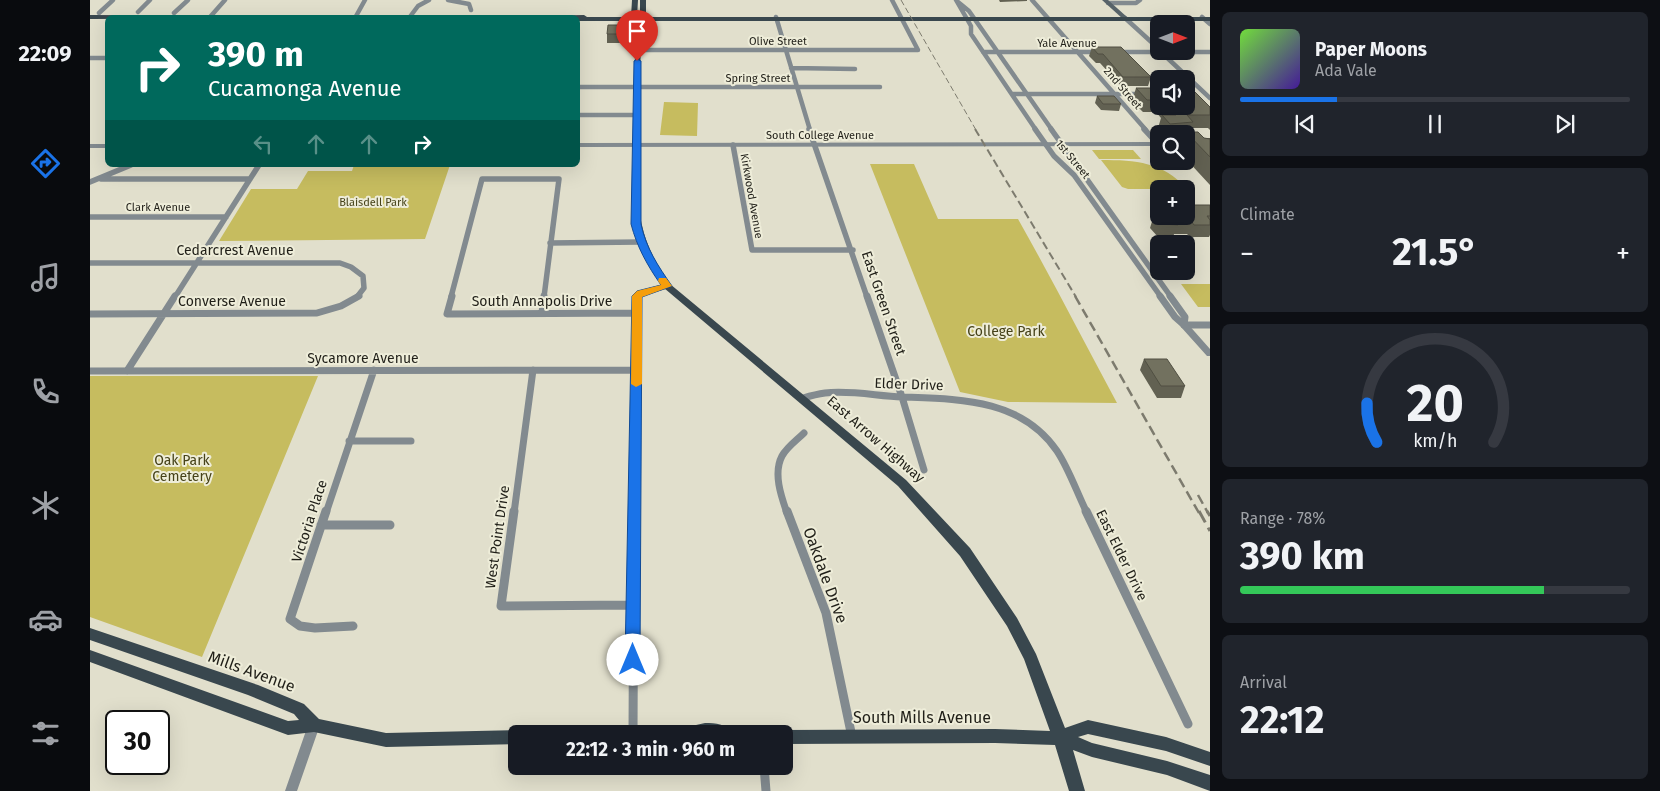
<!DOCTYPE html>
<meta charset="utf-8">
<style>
body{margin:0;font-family:"Fira Sans",sans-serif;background:#20242c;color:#f1f3f6;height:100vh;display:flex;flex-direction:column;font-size:19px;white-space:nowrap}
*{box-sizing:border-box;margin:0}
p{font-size:16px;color:#9ea1a6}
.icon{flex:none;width:28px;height:28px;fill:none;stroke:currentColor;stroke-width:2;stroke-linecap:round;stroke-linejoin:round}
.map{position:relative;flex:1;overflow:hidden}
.drawer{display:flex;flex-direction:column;gap:12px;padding:12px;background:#0d0f14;width:450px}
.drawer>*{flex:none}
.top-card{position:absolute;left:15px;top:15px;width:475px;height:152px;border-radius:8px;box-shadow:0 5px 20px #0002;background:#00695c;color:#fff;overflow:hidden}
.needle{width:32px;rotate:90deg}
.fabs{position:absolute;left:1060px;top:15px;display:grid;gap:10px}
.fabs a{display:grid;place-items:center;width:45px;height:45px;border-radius:8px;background:#171b24;box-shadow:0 5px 20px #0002;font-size:25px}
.speed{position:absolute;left:15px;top:710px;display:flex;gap:10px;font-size:25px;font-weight:700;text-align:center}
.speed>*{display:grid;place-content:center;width:65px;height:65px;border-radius:50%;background:#171b24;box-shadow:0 5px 20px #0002;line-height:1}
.speed .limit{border:2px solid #111;border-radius:8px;background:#fff;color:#111}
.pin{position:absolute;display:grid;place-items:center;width:42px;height:42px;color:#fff;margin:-51px -21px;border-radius:50% 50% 50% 0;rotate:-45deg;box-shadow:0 0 5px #0007}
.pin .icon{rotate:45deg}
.me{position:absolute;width:55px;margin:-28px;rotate:0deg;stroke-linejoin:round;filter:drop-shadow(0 0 4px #0008)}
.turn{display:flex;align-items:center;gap:18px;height:105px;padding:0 20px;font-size:22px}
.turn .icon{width:65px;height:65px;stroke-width:2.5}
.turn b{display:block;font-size:35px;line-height:42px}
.lanes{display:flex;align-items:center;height:48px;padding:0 20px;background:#0003;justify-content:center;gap:25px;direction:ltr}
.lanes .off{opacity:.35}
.big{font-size:38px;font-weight:700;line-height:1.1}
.drawer .tile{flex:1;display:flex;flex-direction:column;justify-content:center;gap:8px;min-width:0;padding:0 18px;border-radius:8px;background:#20242c}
.drawer .dial{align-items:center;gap:0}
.dial svg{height:130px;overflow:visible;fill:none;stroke:#363941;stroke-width:7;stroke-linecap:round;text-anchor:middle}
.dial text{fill:#f1f3f6;stroke:none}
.song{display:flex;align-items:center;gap:15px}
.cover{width:60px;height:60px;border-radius:8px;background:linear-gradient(135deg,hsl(100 70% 55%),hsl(260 70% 35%))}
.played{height:5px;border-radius:2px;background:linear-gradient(90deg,#1a73e8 25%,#363941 25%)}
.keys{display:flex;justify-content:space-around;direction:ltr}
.heat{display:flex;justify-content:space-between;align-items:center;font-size:28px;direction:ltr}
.charge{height:8px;border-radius:4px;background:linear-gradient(90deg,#34c759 78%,#363941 0)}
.trip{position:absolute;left:418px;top:725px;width:285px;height:50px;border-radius:8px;background:#171b24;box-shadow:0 5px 20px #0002;font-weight:700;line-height:50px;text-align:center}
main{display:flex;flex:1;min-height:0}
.dock{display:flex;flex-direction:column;width:90px;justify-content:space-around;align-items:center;background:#090b0e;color:#9ea1a6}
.dock .icon{width:35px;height:35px}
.dock .on{color:#1a73e8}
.dock b{font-size:22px;color:#f1f3f6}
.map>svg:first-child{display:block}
</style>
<main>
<nav class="dock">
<b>22:09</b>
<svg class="icon on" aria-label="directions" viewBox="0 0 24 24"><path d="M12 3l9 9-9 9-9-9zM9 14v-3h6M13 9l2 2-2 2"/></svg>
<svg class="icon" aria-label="music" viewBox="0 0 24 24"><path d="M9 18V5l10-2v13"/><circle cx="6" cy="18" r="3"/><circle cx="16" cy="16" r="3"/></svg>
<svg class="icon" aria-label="phone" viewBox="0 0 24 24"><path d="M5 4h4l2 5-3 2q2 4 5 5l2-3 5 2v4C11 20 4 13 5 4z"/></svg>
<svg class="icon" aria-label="climate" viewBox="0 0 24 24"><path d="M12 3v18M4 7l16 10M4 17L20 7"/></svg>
<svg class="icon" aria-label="car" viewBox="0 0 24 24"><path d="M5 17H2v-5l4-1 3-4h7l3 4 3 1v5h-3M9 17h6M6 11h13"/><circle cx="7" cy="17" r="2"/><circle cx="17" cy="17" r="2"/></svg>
<svg class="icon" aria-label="filters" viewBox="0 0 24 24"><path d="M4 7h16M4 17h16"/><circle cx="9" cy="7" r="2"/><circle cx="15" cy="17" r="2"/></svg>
</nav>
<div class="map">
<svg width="1120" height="791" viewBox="0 0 1120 791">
<rect width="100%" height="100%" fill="#e1dfcc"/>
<path fill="#c6bc5f" d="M574,102L608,103L607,136L570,135Z
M1002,150H1043L1051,159H1009Z
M1011,160C1046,160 1073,162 1097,189H1038L1032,187Z
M780,164H824L848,219H928C962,279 994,342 1027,403L918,402L870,392Z
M264,165H360L335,239L129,241L161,189H207L218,171H262Z
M1091,284H1120V307H1108Z
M0,376H228L112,657L0,617Z"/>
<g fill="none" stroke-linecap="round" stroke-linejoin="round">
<path stroke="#828a8f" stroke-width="4.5" d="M358,0L379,4L381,10
M866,0L881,26V34L946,130
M942,0L1056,130
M868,2L879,11L962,130
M1018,3H1046L1050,0
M48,12L60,0
M9,13L23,0
M84,13L98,0
M120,17L135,0
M686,17L720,130
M1112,17L1120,24
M265,18L275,0
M319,18L328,6L339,0
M1035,18L1069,49
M548,50H828L802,0
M893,52H1008
M1026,52H1120
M1071,52L1120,98
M0,58H18
M701,68L765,69
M488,87H790
M922,94H1069
M488,115H547"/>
<path stroke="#828a8f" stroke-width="5.5" d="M719,129L777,297
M945,129L964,156L984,175L1071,297
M961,129L1081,297
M1054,129L1068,144
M643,145L662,250H763
M11,179H160
M0,182L41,165
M0,217H136
M460,243L550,242
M0,263H250L261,267L273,276L274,288L267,297
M85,297L169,165
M361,297L392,179H469L454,297
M547,297L551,293L577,286"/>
<path stroke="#828a8f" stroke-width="7" d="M362,296L357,314L547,313
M777,296L812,397L834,470
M1070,296L1085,317L1094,325
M1080,296L1095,317L1094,325
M452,313L454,296
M0,314L227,313L251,306L269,296
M1094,325H1120
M0,371L546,370
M37,371L85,296
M713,398C720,396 728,394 735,393C760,390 787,396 812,397C868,399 931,398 967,451C979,469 987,493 997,513
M259,441H321
M236,513L284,370
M424,513L443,370
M543,513L548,296
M697,513C691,496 683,473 692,456C697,447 707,440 714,433"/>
<path stroke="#828a8f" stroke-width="9" d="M236,511L200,619L210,626L225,628L263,626
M424,511L411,606L542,605
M697,511L736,613L762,737
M996,511L1098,724
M231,525H300
M543,734L544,511
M674,766L676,791"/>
<path fill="#828a8f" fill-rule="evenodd" d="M1069,142V146L488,147V143Z
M0,144H18V148H0Z
M1091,323H1097L1120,349V356H1117L1091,327L1090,325Z
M224,720L228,721L230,725L207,791H195L218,725L220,721Z"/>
<path fill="#576369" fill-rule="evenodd" d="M1012,0H1018L1037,17V19H1033Z"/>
<path fill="#39474e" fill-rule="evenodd" d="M542,0H548L547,17H550V0H556V17H1120V21H556V46L551,51L550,67L549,207C552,237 563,260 580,284L816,480L880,548L927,618L946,654L975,728L998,720L1076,737L1120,752V766L1076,751L998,734L988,737L1002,743L1077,761L1120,775V791L1077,775L1002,757L983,750L995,791H979L965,745L905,743L694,744V734H688L694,730L905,729L960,731L934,659L917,626L870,556L808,486L574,288L550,249L542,219L545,51L540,48L541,21H488V18H320L494,15L497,17H541ZM547,21H550V45L547,47Z
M0,15L257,16L260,18L0,19Z
M0,628L168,685L214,704L229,719L296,733L426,730L432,734H426V744L296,747L224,732L198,735L0,662V650L198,721L209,720L204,714L158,695L0,640Z
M615,723C625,723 638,724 643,734H586L588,729Z"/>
<path stroke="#7d7b6e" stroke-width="1" stroke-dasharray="6 3" stroke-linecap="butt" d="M811,0L886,130"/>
<path stroke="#7d7b6e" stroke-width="2" stroke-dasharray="8 4" stroke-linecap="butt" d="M885,129L986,297"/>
<path stroke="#7d7b6e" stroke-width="2.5" stroke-dasharray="10 5" stroke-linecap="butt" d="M985,296L1109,513
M1108,495L1118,513"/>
<path stroke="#7d7b6e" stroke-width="3" stroke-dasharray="13 6" stroke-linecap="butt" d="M1109,511L1120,531
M1117,511L1120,516"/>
</g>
<path fill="#626152" d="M909,0H937V1L910,2Z
M532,25V43H517V34Z
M1002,47L1061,77L1058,86H1031L1010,63H1006L999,56Z
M1046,88H1069V106H1096L1120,115V130L1118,128H1101L1100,132L1114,138H1120V185L1096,159V134H1073L1068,128L1071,118L1066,112H1053L1042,101Z
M1007,96L1031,104L1029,111L1011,110L1005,103Z
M1120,205V235L1119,237H1100L1097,234H1084L1083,238L1068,237L1060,228L1064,215L1096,216Z
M1054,359L1095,386L1091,398H1067L1050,370Z"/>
<path fill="#72715f" stroke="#504f42" d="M518,25H532V34H517Z
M1002,47H1031L1061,77H1033L1013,54H1008Z
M1046,88H1069V100H1057Z
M1096,92H1105L1120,107V115H1097L1103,122L1080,124L1072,115H1086L1077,106H1096Z
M1007,96H1024L1031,104H1013Z
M1096,132H1108L1114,138L1120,139V157Z
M1096,205H1120V216H1117L1120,220V225H1104L1101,221L1085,222L1088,225L1072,224L1064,215H1069V216H1096Z
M1054,359H1077L1095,386H1071Z"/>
<path fill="#1a73e8" stroke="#114b97" d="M547,59L551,61V224C556,248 568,266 582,286L552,297L550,660L548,665L543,666L538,665L535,660L542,296L547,291L571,285C557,265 547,247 541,224L544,61Z"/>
<path fill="#f59e0b" d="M569,278H576L582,286L552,297V384L546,387L541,384L542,296L547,291L571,285L568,281Z"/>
<g text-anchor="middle" stroke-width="4" stroke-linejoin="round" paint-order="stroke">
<g font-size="11" fill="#201f18" stroke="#eeedd9">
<text x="688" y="45">Olive Street</text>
<text x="977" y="47">Yale Avenue</text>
<text x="668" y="82">Spring Street</text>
<text transform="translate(1033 88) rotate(49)" y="4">2nd Street</text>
<text x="730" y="139">South College Avenue</text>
<text transform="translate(983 159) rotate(50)" y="4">1st Street</text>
<text transform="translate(662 196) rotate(80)" y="4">Kirkwood Avenue</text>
<text x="68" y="211">Clark Avenue</text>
</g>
<g font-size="11" fill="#464219" stroke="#eeedd9">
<text x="283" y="206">Blaisdell Park</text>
</g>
<g font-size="14" fill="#201f18" stroke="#eeedd9">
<text x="145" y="255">Cedarcrest Avenue</text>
<text x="142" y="306">Converse Avenue</text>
<text x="452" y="306">South Annapolis Drive</text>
<text transform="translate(794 303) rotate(71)" y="5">East Green Street</text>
<text x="273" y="363">Sycamore Avenue</text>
<text transform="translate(819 384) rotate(2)" y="5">Elder Drive</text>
<text transform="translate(786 439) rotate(41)" y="5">East Arrow Highway</text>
<text transform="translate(219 521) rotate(-72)" y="5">Victoria Place</text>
<text transform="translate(407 537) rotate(-82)" y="5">West Point Drive</text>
<text transform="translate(1032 555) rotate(64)" y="5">East Elder Drive</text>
</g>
<g font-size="14" fill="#464219" stroke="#eeedd9">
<text x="916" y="336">College Park</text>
<text x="92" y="465">Oak Park<tspan x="92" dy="16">Cemetery</tspan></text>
</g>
<g font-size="16" fill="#201f18" stroke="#eeedd9">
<text transform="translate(736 575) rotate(70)" y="6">Oakdale Drive</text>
<text transform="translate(162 671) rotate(20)" y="6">Mills Avenue</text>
<text x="832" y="723">South Mills Avenue</text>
</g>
</g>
</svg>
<div class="fabs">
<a><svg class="needle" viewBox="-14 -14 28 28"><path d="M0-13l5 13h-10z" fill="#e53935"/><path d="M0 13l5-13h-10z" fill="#9ea1a6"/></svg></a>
<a><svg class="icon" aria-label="sound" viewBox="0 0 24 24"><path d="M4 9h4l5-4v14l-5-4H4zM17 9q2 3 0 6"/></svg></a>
<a><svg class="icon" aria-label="search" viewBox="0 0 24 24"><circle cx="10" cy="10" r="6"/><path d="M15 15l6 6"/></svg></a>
<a>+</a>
<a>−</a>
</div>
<div class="speed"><div class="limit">30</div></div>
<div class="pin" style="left:547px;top:61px;background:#d93025"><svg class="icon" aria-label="arrive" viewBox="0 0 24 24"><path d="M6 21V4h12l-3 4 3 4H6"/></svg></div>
<svg class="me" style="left:543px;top:660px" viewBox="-20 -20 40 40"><circle r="19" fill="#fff"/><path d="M0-13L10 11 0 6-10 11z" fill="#1a73e8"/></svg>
<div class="trip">22:12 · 3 min · 960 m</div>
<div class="top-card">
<div class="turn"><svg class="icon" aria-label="right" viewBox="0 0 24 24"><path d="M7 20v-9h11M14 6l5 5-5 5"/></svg><div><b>390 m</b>Cucamonga Avenue</div></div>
<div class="lanes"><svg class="icon off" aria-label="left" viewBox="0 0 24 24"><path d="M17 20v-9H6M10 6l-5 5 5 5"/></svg><svg class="icon off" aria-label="ahead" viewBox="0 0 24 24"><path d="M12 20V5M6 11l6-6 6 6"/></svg><svg class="icon off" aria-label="ahead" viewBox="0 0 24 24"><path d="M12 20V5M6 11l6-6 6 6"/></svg><svg class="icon" aria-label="right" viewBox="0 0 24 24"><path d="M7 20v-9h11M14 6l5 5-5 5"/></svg></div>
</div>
</div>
<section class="drawer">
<div class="tile">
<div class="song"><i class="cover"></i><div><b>Paper Moons</b><p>Ada Vale</p></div></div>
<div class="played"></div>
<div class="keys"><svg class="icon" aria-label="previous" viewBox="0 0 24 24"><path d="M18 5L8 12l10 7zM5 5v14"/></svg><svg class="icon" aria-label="pause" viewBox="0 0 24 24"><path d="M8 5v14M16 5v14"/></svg><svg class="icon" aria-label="next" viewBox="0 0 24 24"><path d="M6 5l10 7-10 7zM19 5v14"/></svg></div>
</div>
<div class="tile"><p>Climate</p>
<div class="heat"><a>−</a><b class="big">21.5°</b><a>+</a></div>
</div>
<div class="tile dial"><svg viewBox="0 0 100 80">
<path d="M14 69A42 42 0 1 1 86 69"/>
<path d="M14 69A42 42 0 0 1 8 45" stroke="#1a73e8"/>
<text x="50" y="56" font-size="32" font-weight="700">20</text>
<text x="50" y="72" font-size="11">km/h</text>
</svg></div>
<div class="tile"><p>Range · 78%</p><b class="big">390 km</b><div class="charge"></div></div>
<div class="tile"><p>Arrival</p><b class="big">22:12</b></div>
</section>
</main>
